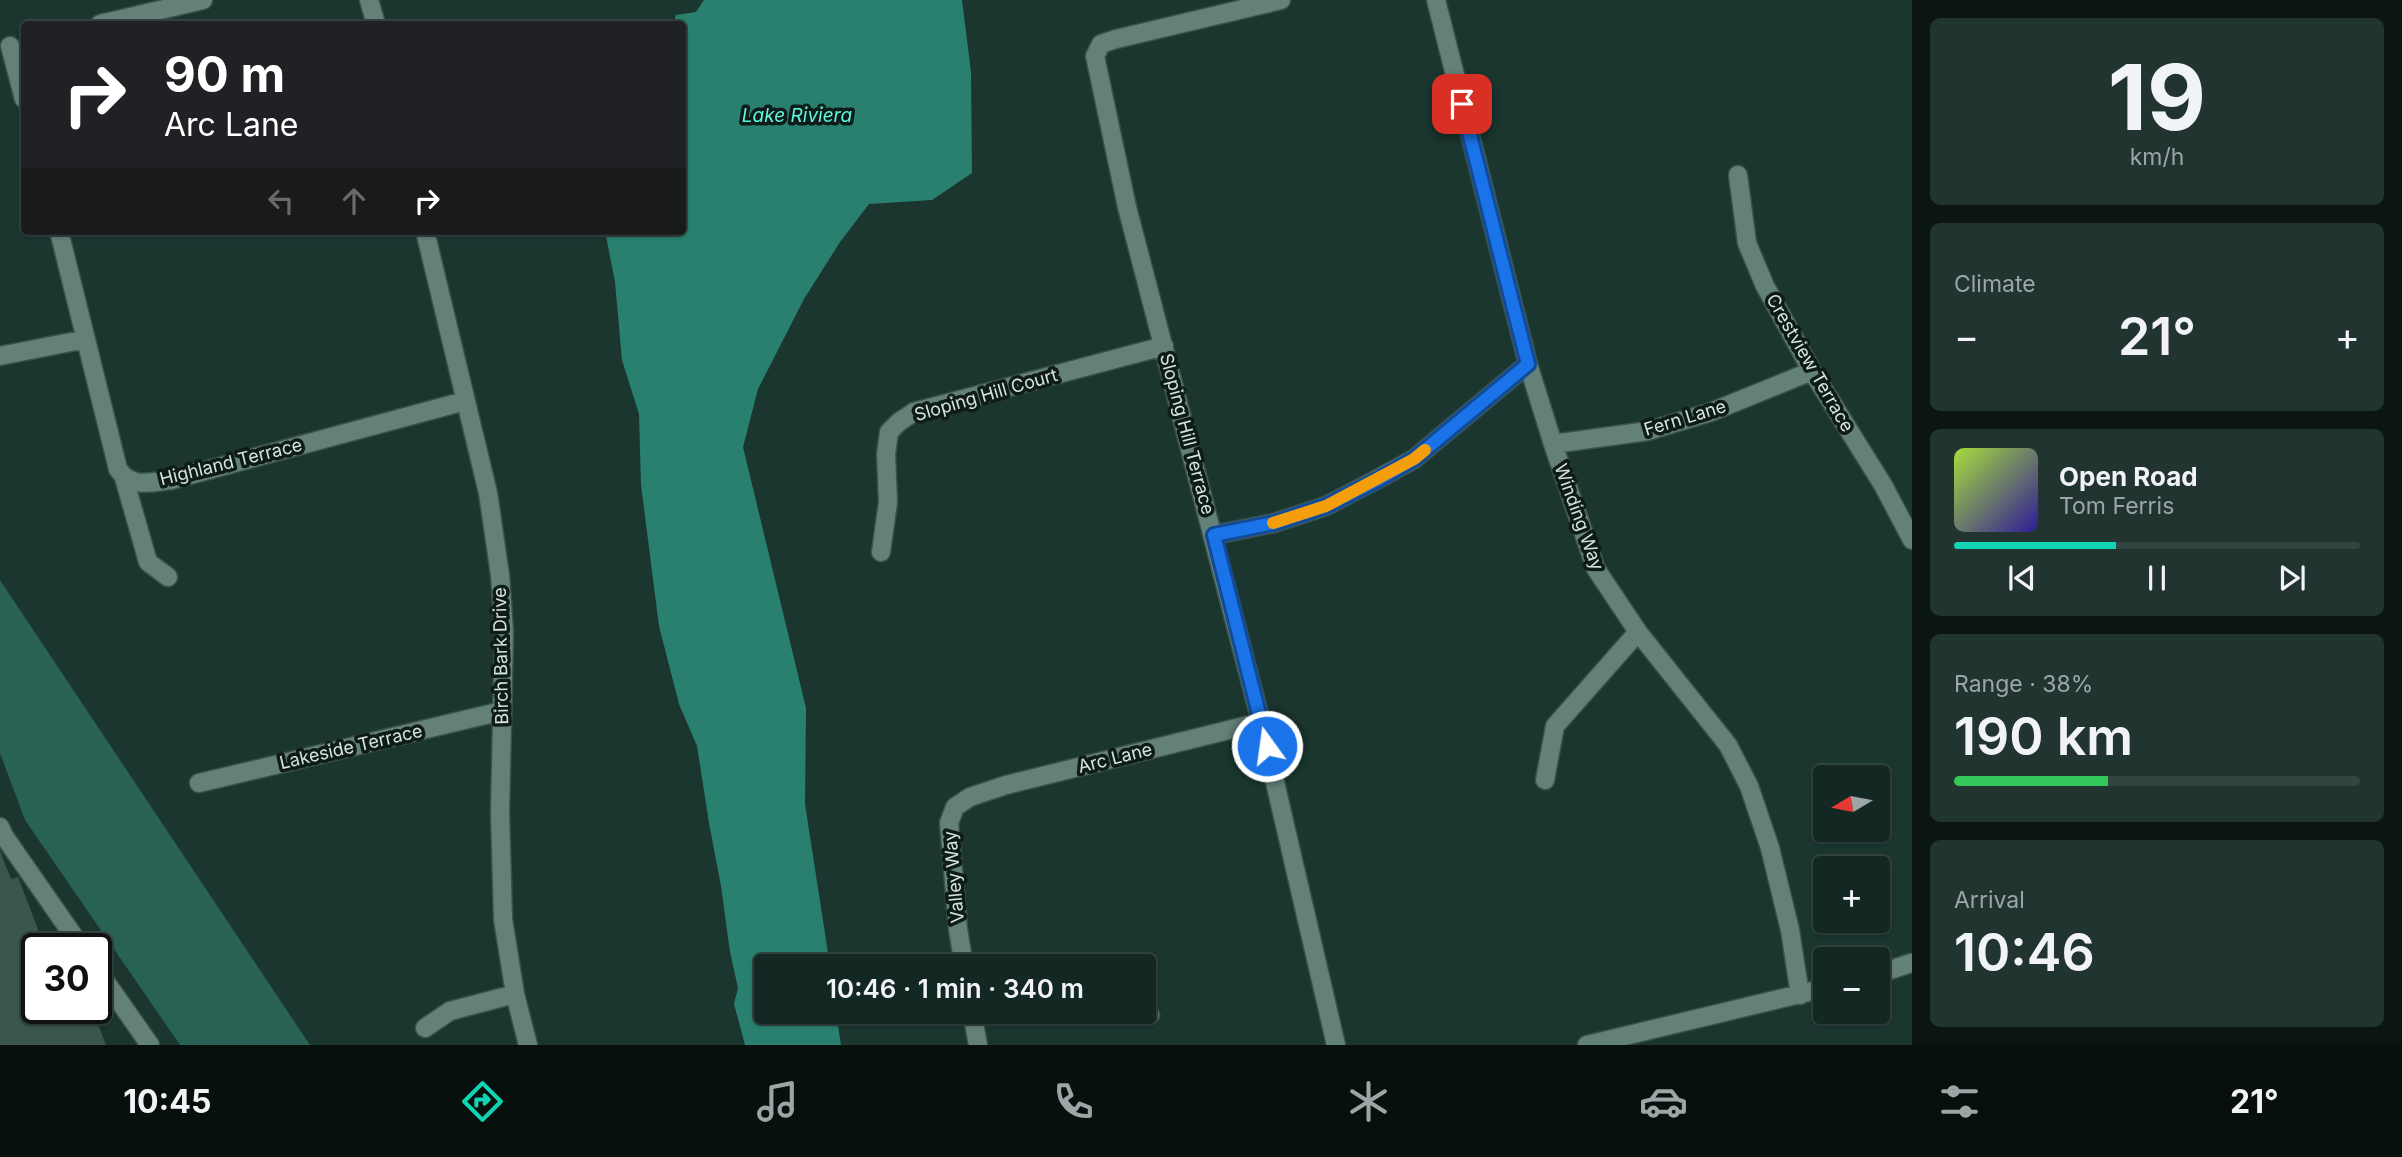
<!DOCTYPE html>
<meta charset="utf-8">
<style>
body{margin:0;font-family:Inter,sans-serif;background:#213430;color:#f1f3f6;height:100vh;display:flex;flex-direction:column;font-size:26px;white-space:nowrap}
*{box-sizing:border-box;margin:0}
p{font-size:23px;color:#9da6a6}
.icon{flex:none;width:38px;height:38px;fill:none;stroke:currentColor;stroke-width:2;stroke-linecap:round;stroke-linejoin:round}
.map{position:relative;flex:1;overflow:hidden}
.details{display:flex;flex-direction:column;gap:18px;padding:18px;background:#0b1613;width:490px}
.details>*{flex:none}
.top-card{position:absolute;left:21px;top:21px;width:665px;height:214px;border-radius:7px;box-shadow:0 2px 5px #0004,0 0 0 2px #334441;background:#202124;color:#fff;overflow:hidden}
.needle{width:46px;rotate:260deg}
.controls{position:absolute;left:1813px;top:765px;display:grid;gap:14px}
.controls a{display:grid;place-items:center;width:77px;height:77px;border-radius:7px;background:#142823;box-shadow:0 2px 5px #0004,0 0 0 2px #334441;font-size:35px}
.speed{position:absolute;left:21px;top:933px;display:flex;gap:14px;font-size:35px;font-weight:700;text-align:center}
.speed>*{display:grid;place-content:center;width:91px;height:91px;border-radius:50%;background:#142823;box-shadow:0 2px 5px #0004,0 0 0 2px #334441;line-height:1}
.speed .limit{border:4px solid #111;border-radius:10px;background:#fff;color:#111}
.pin{position:absolute;display:grid;place-items:center;width:60px;height:60px;color:#fff;margin:-30px;border-radius:14px;box-shadow:0 4px 10px #0006}
.me{position:absolute;width:77px;margin:-38px;rotate:346deg;stroke-linejoin:round;filter:drop-shadow(0 0 5px #0008)}
.turn{display:flex;align-items:center;gap:24px;height:147px;padding:0 28px;font-size:32px}
.turn .icon{width:91px;height:91px;stroke-width:2.5}
.turn b{display:block;font-size:49px;line-height:60px}
.lanes{display:flex;align-items:center;height:66px;padding:0 28px;background:#0003;justify-content:center;gap:35px;direction:ltr}
.lanes .off{opacity:.35}
.big{font-size:52px;font-weight:600;line-height:1.1}
.details .card{flex:1;display:flex;flex-direction:column;justify-content:center;gap:10px;min-width:0;padding:0 24px;border-radius:10px;background:#213430}
.details .dial{align-items:center;gap:0}
.dial b{font-size:91px;line-height:1}
.song{display:flex;align-items:center;gap:21px}
.cover{width:84px;height:84px;border-radius:10px;background:linear-gradient(135deg,hsl(80 70% 55%),hsl(250 70% 35%))}
.played{height:7px;border-radius:4px;background:linear-gradient(90deg,#10d5b4 40%,#334441 40%)}
.keys{display:flex;justify-content:space-around;direction:ltr}
.heat{display:flex;justify-content:space-between;align-items:center;font-size:38px;direction:ltr}
.charge{height:10px;border-radius:5px;background:linear-gradient(90deg,#34c759 38%,#334441 0)}
.trip{position:absolute;left:754px;top:954px;width:402px;height:70px;border-radius:7px;background:#142823;box-shadow:0 2px 5px #0004,0 0 0 2px #334441;font-weight:600;line-height:70px;text-align:center}
.tab-bar{display:flex;height:112px;justify-content:space-around;align-items:center;background:#08100e;color:#9da6a6}
.tab-bar .icon{width:49px;height:49px}
.tab-bar .current{color:#10d5b4}
.tab-bar b{font-size:32px;color:#f1f3f6}
main{display:flex;flex:1;min-height:0}
.map>svg:first-child{display:block}
</style>
<main>
<div class="map">
<svg width="1912" height="1045" viewBox="0 0 1912 1045">
<rect width="100%" height="100%" fill="#1a362f"/>
<path fill="#286255" d="M0,580L310,1045H180L25,820L0,753Z"/>
<path fill="#2a806e" d="M704,0H962L971,72L972,173L932,200L869,204L840,242L804,299L758,389L743,447L806,708L805,804L830,966H766V1012H836L841,1045H745L734,1004L738,988L730,952L721,886L709,823L697,746L679,704L659,626L641,485L639,414L622,360L615,282L605,231H682V24H673L676,15L696,12Z"/>
<path fill="#3a564f" d="M0,851L11,879L18,877L45,948H37V1008H92L106,1045H0Z"/>
<g fill="none" stroke-linecap="round" stroke-linejoin="round">
<defs>
<path id="minor" d="M369,0L376,24
M1281,0L1116,39L1101,44L1095,56L1127,207L1261,722L1336,1045
M1436,0L1528,364L1553,444L1596,569L1638,632L1728,745L1749,786L1770,848L1790,930L1800,995
M100,24L203,0
M10,46L24,99
M1738,175L1747,243L1765,286L1812,371L1883,485L1912,540
M59,231L118,469C131,489 150,482 171,480L465,401
M425,231L488,493L500,575L504,632L500,812L503,919L515,994L528,1045
M0,356L86,339
M1553,444L1648,431L1711,412L1812,371
M124,478L148,562L168,577
M1214,535L1274,523L1326,506L1376,480L1414,459L1528,364
M881,552L888,502L886,454L889,432L899,422L914,412L1164,346
M1545,780L1555,726L1638,632
M199,783L502,711
M0,827L4,836L82,948
M964,966L958,929L949,823L955,807L970,797L1006,785L1261,722
M96,968L150,1045
M1878,974L1911,963
M972,1012L978,1045
M1144,1012L1150,1015
M425,1028L450,1011L515,994
M1587,1045L1825,988"/>
</defs>
<use href="#minor" stroke="#39514b" stroke-width="21"/>
<use href="#minor" stroke="#648179" stroke-width="18"/>
</g>
<g fill="none" stroke-linecap="round" stroke-linejoin="round">
<defs>
<path id="route" d="M1267,746L1214,535L1274,523L1326,506L1377,480L1414,459L1528,364L1462,104"/>
</defs>
<use href="#route" stroke="#114b97" stroke-width="18"/>
<use href="#route" stroke="#1a73e8" stroke-width="12"/>
<path stroke="#f59e0b" stroke-width="12" d="M1273,523L1326,506L1414,459L1425,450"/>
</g>
<g text-anchor="middle" stroke-width="7" stroke-linejoin="round" paint-order="stroke">
<g font-size="18" fill="#d4e4df" stroke="#0f1b18">
<text transform="translate(1810 363) rotate(60)" y="6">Crestview Terrace</text>
<text transform="translate(986 395) rotate(-16)" y="6">Sloping Hill Court</text>
<text transform="translate(1685 418) rotate(-17)" y="6">Fern Lane</text>
<text transform="translate(1187 434) rotate(75)" y="6">Sloping Hill Terrace</text>
<text transform="translate(231 462) rotate(-14)" y="6">Highland Terrace</text>
<text transform="translate(1579 517) rotate(70)" y="6">Winding Way</text>
<text transform="translate(501 656) rotate(-91)" y="6">Birch Bark Drive</text>
<text transform="translate(351 747) rotate(-13)" y="6">Lakeside Terrace</text>
<text transform="translate(1115 758) rotate(-14)" y="6">Arc Lane</text>
<text transform="translate(954 877) rotate(-95)" y="6">Valley Way</text>
</g>
<g font-size="19" font-style="italic" fill="#5ef7d7" stroke="#0f1b18">
<text x="797" y="122">Lake Riviera</text>
</g>
</g>
</svg>
<div class="controls">
<a><svg class="needle" viewBox="-14 -14 28 28"><path d="M0-13l5 13h-10z" fill="#e53935"/><path d="M0 13l5-13h-10z" fill="#9da6a6"/></svg></a>
<a>+</a>
<a>−</a>
</div>
<div class="speed"><div class="limit">30</div></div>
<div class="pin" style="left:1462px;top:104px;background:#d93025"><svg class="icon" aria-label="arrive" viewBox="0 0 24 24"><path d="M6 21V4h12l-3 4 3 4H6"/></svg></div>
<svg class="me" style="left:1267px;top:746px" viewBox="-20 -20 40 40"><circle r="17" fill="#1a73e8" stroke="#fff" stroke-width="3"/><path d="M0-11L8 9 0 5-8 9z" fill="#fff"/></svg>
<div class="trip">10:46 · 1 min · 340 m</div>
<div class="top-card">
<div class="turn"><svg class="icon" aria-label="right" viewBox="0 0 24 24"><path d="M7 20v-9h11M14 6l5 5-5 5"/></svg><div><b>90 m</b>Arc Lane</div></div>
<div class="lanes"><svg class="icon off" aria-label="left" viewBox="0 0 24 24"><path d="M17 20v-9H6M10 6l-5 5 5 5"/></svg><svg class="icon off" aria-label="ahead" viewBox="0 0 24 24"><path d="M12 20V5M6 11l6-6 6 6"/></svg><svg class="icon" aria-label="right" viewBox="0 0 24 24"><path d="M7 20v-9h11M14 6l5 5-5 5"/></svg></div>
</div>
</div>
<section class="details">
<div class="card dial"><b>19</b><p>km/h</p></div>
<div class="card"><p>Climate</p>
<div class="heat"><a>−</a><b class="big">21°</b><a>+</a></div>
</div>
<div class="card">
<div class="song"><i class="cover"></i><div><b>Open Road</b><p>Tom Ferris</p></div></div>
<div class="played"></div>
<div class="keys"><svg class="icon" aria-label="previous" viewBox="0 0 24 24"><path d="M18 5L8 12l10 7zM5 5v14"/></svg><svg class="icon" aria-label="pause" viewBox="0 0 24 24"><path d="M8 5v14M16 5v14"/></svg><svg class="icon" aria-label="next" viewBox="0 0 24 24"><path d="M6 5l10 7-10 7zM19 5v14"/></svg></div>
</div>
<div class="card"><p>Range · 38%</p><b class="big">190 km</b><div class="charge"></div></div>
<div class="card"><p>Arrival</p><b class="big">10:46</b></div>
</section>
</main>
<nav class="tab-bar">
<b>10:45</b>
<svg class="icon current" aria-label="directions" viewBox="0 0 24 24"><path d="M12 3l9 9-9 9-9-9zM9 14v-3h6M13 9l2 2-2 2"/></svg>
<svg class="icon" aria-label="music" viewBox="0 0 24 24"><path d="M9 18V5l10-2v13"/><circle cx="6" cy="18" r="3"/><circle cx="16" cy="16" r="3"/></svg>
<svg class="icon" aria-label="phone" viewBox="0 0 24 24"><path d="M5 4h4l2 5-3 2q2 4 5 5l2-3 5 2v4C11 20 4 13 5 4z"/></svg>
<svg class="icon" aria-label="climate" viewBox="0 0 24 24"><path d="M12 3v18M4 7l16 10M4 17L20 7"/></svg>
<svg class="icon" aria-label="car" viewBox="0 0 24 24"><path d="M5 17H2v-5l4-1 3-4h7l3 4 3 1v5h-3M9 17h6M6 11h13"/><circle cx="7" cy="17" r="2"/><circle cx="17" cy="17" r="2"/></svg>
<svg class="icon" aria-label="filters" viewBox="0 0 24 24"><path d="M4 7h16M4 17h16"/><circle cx="9" cy="7" r="2"/><circle cx="15" cy="17" r="2"/></svg>
<b>21°</b>
</nav>
